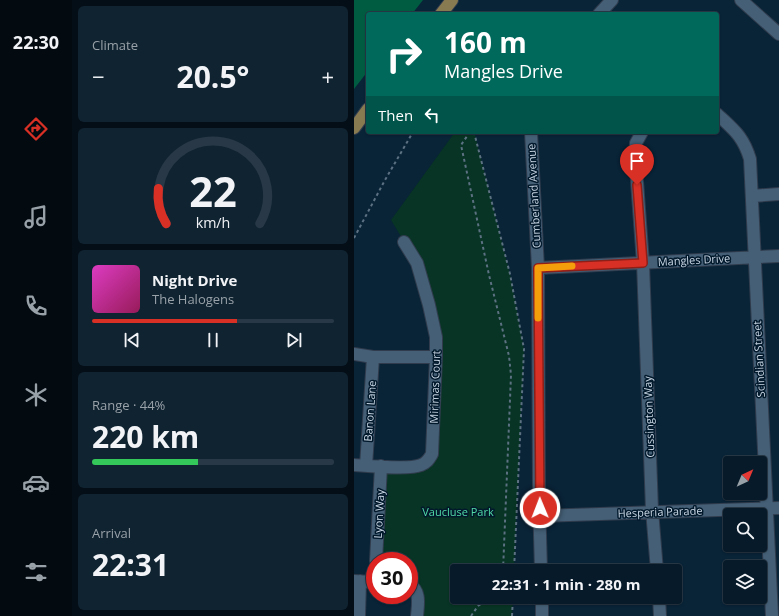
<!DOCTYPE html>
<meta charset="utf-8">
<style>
body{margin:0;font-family:"Open Sans",sans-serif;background:#102331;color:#f1f3f6;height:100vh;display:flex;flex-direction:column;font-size:15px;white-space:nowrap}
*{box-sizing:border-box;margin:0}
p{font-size:13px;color:#98a1a8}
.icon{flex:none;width:22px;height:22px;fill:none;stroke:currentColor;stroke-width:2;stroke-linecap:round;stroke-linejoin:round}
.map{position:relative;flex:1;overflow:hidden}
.sheet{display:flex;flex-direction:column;gap:6px;padding:6px;background:#040e17;width:282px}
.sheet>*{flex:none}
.guide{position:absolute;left:12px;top:12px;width:353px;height:122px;border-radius:4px;box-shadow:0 1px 3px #0004,0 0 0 1px #283846;background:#00695c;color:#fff;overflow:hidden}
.needle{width:26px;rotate:44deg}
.fabs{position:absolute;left:369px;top:456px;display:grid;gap:8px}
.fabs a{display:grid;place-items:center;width:44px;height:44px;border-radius:4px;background:#071a29;box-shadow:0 1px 3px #0004,0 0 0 1px #283846;font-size:20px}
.speed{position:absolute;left:12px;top:552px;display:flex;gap:8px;font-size:20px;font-weight:700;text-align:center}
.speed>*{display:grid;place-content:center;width:52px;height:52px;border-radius:50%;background:#071a29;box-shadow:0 1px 3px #0004,0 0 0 1px #283846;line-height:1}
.speed .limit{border:6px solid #d22;background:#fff;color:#111}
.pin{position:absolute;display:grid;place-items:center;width:34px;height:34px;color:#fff;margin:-41px -17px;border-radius:50% 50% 50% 0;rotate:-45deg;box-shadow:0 0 4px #0007}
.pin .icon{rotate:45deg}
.me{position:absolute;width:44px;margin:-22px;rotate:359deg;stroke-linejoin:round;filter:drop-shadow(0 0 3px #0008)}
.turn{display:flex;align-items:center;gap:14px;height:84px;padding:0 12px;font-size:18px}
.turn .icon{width:52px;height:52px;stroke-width:2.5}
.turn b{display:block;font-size:28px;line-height:34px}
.then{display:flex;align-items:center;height:38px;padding:0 12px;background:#0003;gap:8px;font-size:15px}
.big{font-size:30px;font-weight:700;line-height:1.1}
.sheet .widget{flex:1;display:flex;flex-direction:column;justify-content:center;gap:6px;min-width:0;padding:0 14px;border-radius:6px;background:#102331}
.sheet .dial{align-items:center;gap:0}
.dial svg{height:104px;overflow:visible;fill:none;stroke:#283846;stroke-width:7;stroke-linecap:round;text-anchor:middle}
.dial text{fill:#f1f3f6;stroke:none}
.song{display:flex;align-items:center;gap:12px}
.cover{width:48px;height:48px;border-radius:6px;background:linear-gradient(135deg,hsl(310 70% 55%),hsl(330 70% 35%))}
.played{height:4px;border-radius:2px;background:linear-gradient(90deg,#d93025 60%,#283846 60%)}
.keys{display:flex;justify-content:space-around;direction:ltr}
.heat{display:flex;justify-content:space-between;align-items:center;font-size:22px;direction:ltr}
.charge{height:6px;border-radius:3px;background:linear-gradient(90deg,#34c759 44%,#283846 0)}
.trip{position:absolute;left:96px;top:564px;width:232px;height:40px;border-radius:4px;background:#071a29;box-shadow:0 1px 3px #0004,0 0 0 1px #283846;font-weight:700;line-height:40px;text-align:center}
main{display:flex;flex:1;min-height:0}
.dock{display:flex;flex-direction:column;width:72px;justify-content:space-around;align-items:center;background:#030a10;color:#98a1a8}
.dock .icon{width:28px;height:28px}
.dock .active{color:#d93025}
.dock b{font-size:18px;color:#f1f3f6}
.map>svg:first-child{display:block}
</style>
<main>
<nav class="dock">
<b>22:30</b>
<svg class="icon active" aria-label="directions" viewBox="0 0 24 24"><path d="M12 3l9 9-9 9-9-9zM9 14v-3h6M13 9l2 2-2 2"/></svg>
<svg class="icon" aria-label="music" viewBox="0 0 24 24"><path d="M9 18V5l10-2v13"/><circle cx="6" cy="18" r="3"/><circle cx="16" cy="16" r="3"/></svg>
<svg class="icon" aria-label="phone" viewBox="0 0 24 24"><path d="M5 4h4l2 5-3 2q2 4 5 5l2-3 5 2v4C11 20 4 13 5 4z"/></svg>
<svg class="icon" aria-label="climate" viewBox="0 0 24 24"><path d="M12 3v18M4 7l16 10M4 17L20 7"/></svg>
<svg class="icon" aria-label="car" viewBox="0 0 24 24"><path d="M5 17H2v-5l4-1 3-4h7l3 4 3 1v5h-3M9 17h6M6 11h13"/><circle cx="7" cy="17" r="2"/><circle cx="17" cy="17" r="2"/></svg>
<svg class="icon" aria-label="filters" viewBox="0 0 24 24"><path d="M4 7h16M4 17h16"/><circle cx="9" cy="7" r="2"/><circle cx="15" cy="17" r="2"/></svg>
</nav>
<section class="sheet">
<div class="widget"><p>Climate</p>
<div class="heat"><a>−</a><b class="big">20.5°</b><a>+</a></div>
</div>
<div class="widget dial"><svg viewBox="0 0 100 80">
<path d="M14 69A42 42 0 1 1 86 69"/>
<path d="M14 69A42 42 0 0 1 8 42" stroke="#d93025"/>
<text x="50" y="56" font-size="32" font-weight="700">22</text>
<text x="50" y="72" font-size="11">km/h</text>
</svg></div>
<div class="widget">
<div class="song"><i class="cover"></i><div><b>Night Drive</b><p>The Halogens</p></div></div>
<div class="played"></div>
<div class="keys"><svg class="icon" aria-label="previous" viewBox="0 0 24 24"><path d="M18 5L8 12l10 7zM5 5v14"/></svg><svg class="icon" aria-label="pause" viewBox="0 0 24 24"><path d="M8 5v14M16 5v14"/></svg><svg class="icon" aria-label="next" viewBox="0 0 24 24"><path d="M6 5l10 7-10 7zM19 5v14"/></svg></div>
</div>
<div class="widget"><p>Range · 44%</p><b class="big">220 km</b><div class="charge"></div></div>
<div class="widget"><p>Arrival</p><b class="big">22:31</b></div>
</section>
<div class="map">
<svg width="425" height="616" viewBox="0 0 425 616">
<rect width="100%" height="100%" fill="#092337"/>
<path fill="#073424" d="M101,132H120L121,135L156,274L170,349L160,571H103V597H159L158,616H63L55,584V561H22L27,466L74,461L82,357L63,263L37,220Z"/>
<path fill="#005c41" d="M0,0H69L58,14H14V71L0,89Z"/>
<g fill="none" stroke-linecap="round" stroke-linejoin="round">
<defs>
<path id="minor" d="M387,0L425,34
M245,14L258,0
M363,114C380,130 389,136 396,159L418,616
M177,132L184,268L185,499L187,571
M288,132L282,143L281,154L289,263L298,510L303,571
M398,196L425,194
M184,268L425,256
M0,354L19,357H82
M0,465C15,466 55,470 67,465C73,463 75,459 78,454L82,357V337L75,305L63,263L50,242
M12,466L19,357
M186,516L425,508
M22,561L27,466
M0,581L21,582
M55,584C67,591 64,604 63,616
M188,597V616
M305,597L306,616
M5,616L6,581"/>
<path id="major" d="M87,14L98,0
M0,128L14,109"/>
</defs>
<use href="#minor" stroke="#303c4d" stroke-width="14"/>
<use href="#major" stroke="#303c4d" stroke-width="14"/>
<path stroke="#5c7182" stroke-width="2" stroke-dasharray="3 3" stroke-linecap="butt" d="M116,132L107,145L135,275L155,356L157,375L149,571
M120,132L156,274L170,349L160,571
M0,238L31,180L59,132
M117,616L124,606L137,597
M158,616L159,597"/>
<use href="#minor" stroke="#445f76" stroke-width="12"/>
<use href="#major" stroke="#897b51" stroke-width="12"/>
</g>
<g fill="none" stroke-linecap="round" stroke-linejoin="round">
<defs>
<path id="route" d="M186,508L184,268L289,263L283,185"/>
</defs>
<use href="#route" stroke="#8d1f18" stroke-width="10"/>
<use href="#route" stroke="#d93025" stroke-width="7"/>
<path stroke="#f59e0b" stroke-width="7" d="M184,318V268L218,266"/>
</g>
<g text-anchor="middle" stroke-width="3" stroke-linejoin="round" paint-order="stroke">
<g font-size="11" fill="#c9d7e5" stroke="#02192c">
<text transform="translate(180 196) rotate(-93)" y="4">Cumberland Avenue</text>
<text transform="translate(340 260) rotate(-3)" y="4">Mangles Drive</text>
<text transform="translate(405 359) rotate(-93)" y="4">Scindian Street</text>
<text transform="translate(81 387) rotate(-88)" y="4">Mirimas Court</text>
<text transform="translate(16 411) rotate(-86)" y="4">Banon Lane</text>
<text transform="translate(295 417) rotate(-92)" y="4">Cussington Way</text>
<text transform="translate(306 512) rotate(-2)" y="4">Hesperia Parade</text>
<text transform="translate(25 514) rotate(-87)" y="4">Lyon Way</text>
</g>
<g font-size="11" fill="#51dba7" stroke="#02192c">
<text x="104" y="516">Vaucluse Park</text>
</g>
</g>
</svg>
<div class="fabs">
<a><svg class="needle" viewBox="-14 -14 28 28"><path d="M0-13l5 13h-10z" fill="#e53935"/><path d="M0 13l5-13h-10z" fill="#98a1a8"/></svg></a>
<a><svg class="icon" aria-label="search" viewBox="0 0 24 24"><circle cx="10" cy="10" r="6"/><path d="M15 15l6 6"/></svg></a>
<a><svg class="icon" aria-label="layers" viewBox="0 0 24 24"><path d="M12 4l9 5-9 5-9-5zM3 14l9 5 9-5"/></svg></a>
</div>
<div class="speed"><div class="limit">30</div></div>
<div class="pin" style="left:283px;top:185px;background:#d93025"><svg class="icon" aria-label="arrive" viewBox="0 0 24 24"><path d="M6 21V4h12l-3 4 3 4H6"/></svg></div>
<svg class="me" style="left:186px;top:508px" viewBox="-20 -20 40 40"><circle r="17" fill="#d93025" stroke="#fff" stroke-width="3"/><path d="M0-11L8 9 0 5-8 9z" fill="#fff"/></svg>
<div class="trip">22:31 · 1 min · 280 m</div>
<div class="guide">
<div class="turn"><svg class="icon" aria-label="right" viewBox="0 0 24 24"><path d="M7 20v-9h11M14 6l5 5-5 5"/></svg><div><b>160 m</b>Mangles Drive</div></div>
<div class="then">Then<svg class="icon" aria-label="left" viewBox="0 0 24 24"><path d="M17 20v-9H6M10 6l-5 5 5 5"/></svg></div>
</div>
</div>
</main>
